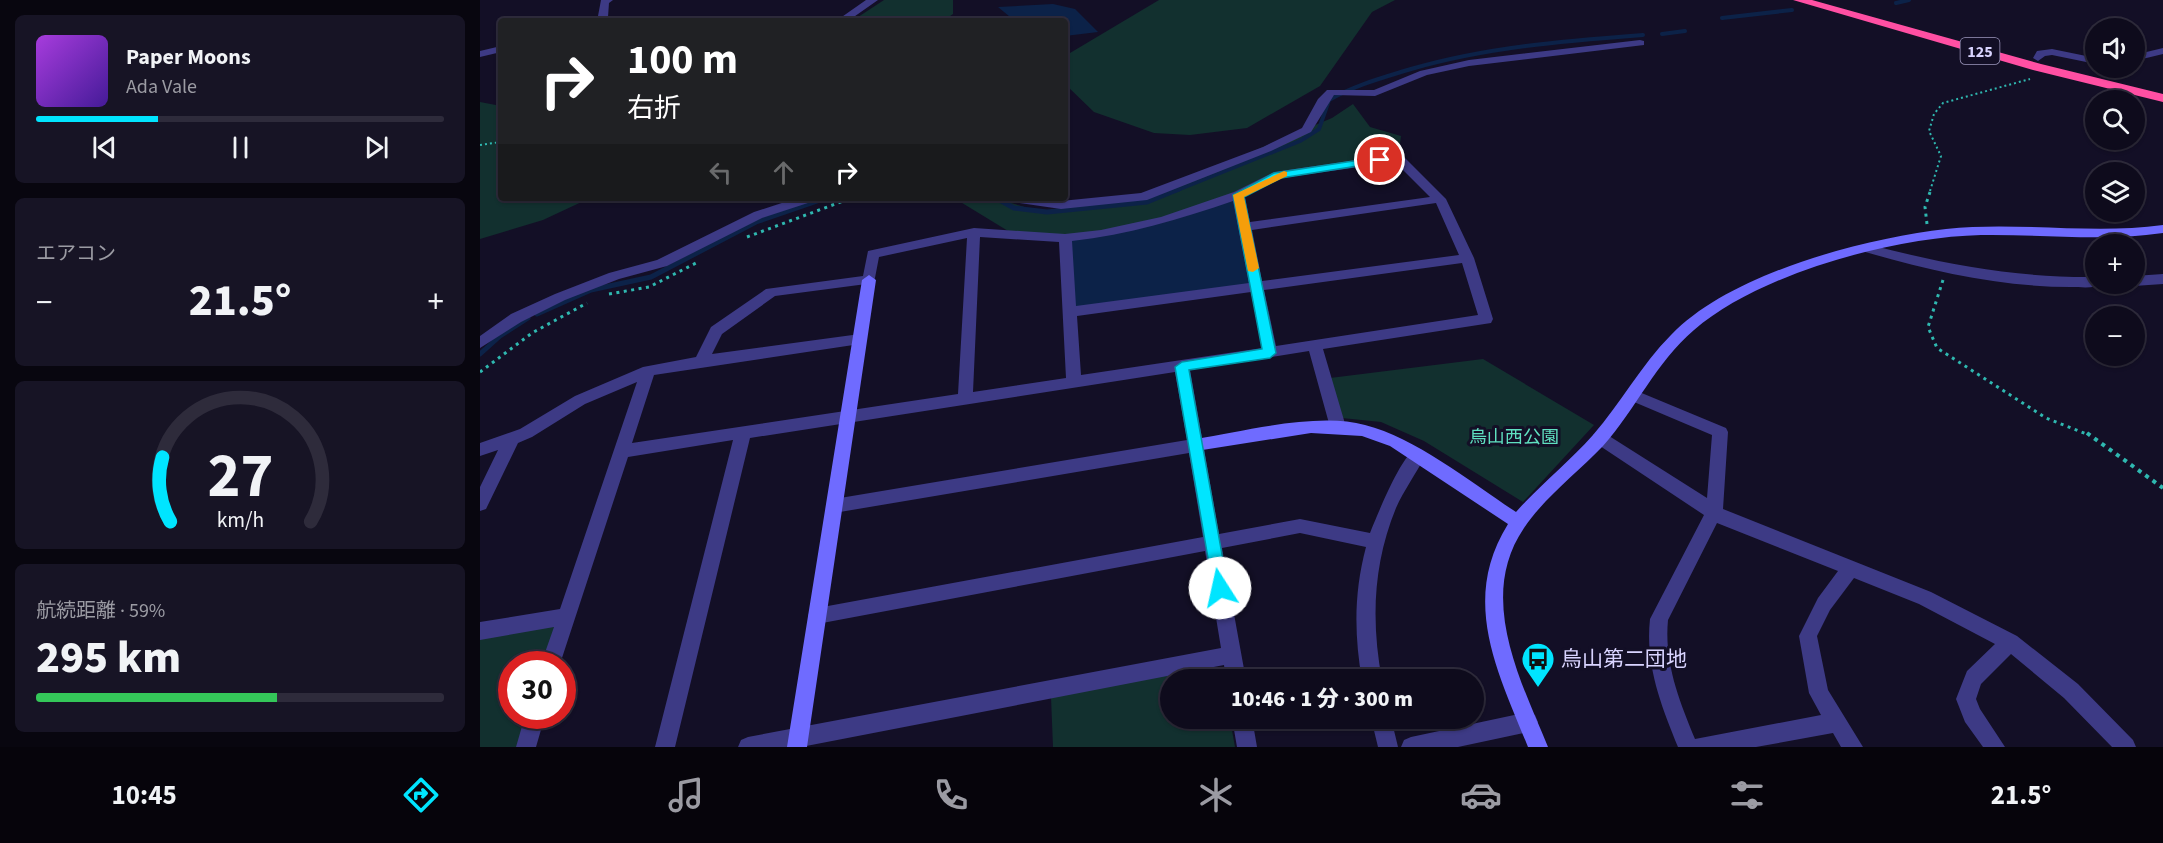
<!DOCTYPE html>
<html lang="ja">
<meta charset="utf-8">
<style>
body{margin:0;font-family:"Source Sans 3","Noto Sans JP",sans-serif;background:#171425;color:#f1f3f6;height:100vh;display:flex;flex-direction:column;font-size:22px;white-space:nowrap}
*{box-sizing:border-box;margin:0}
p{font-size:20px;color:#9b9ba3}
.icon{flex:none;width:33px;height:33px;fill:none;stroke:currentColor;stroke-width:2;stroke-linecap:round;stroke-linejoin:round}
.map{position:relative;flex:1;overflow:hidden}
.side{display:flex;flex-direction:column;gap:15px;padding:15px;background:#08060f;width:480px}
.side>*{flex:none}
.hud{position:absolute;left:18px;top:18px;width:570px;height:183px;border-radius:6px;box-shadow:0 2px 4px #0004,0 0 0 2px #2e2b3b;background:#202124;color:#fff;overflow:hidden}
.buttons{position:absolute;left:1605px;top:18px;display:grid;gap:12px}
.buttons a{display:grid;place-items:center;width:60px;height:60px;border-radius:50%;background:#0e0b1c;box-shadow:0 2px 4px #0004,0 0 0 2px #2e2b3b;font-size:30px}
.speed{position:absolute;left:18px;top:651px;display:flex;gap:12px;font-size:30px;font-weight:700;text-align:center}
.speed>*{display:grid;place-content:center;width:78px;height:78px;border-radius:50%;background:#0e0b1c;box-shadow:0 2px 4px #0004,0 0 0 2px #2e2b3b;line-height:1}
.speed .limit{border:9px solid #d22;background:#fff;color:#111}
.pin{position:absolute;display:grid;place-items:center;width:51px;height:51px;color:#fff;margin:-26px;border:3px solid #fff;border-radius:50%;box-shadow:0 2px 6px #0007}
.me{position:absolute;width:66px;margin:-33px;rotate:350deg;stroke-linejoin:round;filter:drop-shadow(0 0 4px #0008)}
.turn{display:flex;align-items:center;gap:21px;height:126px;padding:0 30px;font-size:27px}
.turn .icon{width:78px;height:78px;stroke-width:2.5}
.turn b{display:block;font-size:42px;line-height:51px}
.lanes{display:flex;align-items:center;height:57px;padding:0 30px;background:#0003;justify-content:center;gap:30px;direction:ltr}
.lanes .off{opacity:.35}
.big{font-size:45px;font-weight:800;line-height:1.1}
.side .card{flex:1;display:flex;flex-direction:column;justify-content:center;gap:9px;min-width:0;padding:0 21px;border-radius:9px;background:#171425}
.side .dial{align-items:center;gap:0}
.dial svg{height:156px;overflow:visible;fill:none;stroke:#2e2b3b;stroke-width:7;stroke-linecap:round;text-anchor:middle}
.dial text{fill:#f1f3f6;stroke:none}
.song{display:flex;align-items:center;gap:18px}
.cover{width:72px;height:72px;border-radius:9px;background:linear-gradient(135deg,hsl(280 70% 55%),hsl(260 70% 35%))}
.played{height:6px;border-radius:3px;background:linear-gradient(90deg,#00e5ff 30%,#2e2b3b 30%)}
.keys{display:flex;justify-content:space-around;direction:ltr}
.heat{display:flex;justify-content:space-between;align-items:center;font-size:33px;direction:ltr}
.charge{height:9px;border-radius:4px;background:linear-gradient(90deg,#34c759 59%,#2e2b3b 0)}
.trip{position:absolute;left:680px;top:669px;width:324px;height:60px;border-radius:30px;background:#0e0b1c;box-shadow:0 2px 4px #0004,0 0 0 2px #2e2b3b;font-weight:800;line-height:60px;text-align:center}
.tab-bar{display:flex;height:96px;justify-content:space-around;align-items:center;background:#06040b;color:#9b9ba3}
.tab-bar .icon{width:42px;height:42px}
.tab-bar .on{color:#00e5ff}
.tab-bar b{font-size:27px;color:#f1f3f6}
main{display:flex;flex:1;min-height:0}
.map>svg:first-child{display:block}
</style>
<main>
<section class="side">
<div class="card">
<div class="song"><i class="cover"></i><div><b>Paper Moons</b><p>Ada Vale</p></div></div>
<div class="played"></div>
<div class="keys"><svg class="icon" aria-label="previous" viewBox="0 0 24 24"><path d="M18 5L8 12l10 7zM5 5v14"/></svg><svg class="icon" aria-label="pause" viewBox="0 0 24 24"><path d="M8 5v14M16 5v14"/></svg><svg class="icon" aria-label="next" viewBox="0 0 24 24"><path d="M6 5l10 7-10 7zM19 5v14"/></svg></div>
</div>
<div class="card"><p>エアコン</p>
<div class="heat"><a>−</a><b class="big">21.5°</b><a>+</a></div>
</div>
<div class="card dial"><svg viewBox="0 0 100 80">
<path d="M14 69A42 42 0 1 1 86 69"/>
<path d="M14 69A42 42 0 0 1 10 36" stroke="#00e5ff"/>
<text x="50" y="56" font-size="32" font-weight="700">27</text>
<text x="50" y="72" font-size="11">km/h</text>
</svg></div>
<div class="card"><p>航続距離 · 59%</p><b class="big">295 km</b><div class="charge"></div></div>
</section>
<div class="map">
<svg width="1683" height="747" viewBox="0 0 1683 747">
<rect width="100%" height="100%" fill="#130f26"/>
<path fill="#12302f" d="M404,0H473V14L463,21H372Z
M679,0H915L892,12L840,86L767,128L710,135L674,133L614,112L585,84V56Z
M0,102L21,106V198H110L63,220L0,239Z
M873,104L890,127L921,136L918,158L798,175L684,220L585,238L533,234L474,198H514L565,213L683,189L852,118Z
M1003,359L1114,425L1043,502L944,441L901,422L862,418L850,378Z
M85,617L71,664H32V716H55L46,747H0V631Z
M726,665L743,671L744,679L690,680V718L750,719L755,747H573L571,697Z"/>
<path fill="#0c2248" d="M573,4L595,9L618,32L585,36V21H535L518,7Z
M753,195L772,287L586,311L585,235C649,230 696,226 753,195Z"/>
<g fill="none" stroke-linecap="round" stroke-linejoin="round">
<path stroke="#0c2248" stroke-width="4" d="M1416,3L1429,0
M1242,18L1312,10
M1182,34L1205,31
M695,191L820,141L839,129L849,100C875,85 902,78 931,69C1007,47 1084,41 1163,35"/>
<path stroke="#0c2248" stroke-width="5" d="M516,198L534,208L567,212L667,202L699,189
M57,314L111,290L171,277L276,222L346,198
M0,354L20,336L48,318"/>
<path stroke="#2fb8b0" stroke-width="2" stroke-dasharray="2 3" stroke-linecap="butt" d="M0,145L21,142
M1450,191L1461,156L1449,131L1454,114L1463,103L1550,79"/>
<path stroke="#2fb8b0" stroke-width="3" stroke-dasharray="3 4.5" stroke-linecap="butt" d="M1447,224L1445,207L1451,189
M267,237L366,200
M1463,280L1448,327L1457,348L1566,418L1609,435
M129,294L169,287L218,262
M0,372L52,333L107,303"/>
<path stroke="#2fb8b0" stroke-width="4" stroke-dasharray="4 5" stroke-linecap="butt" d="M1607,433L1683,488"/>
<path fill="#3d3a85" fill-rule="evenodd" d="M121,0H133L129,3L128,17L124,21H112L118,16Z
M386,0H398L368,21H356Z
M1160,40L1164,41V45L989,66L947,75L895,96L854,95L831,132L791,151L667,200L581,209L532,202L526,198L581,201L661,193L783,147L822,128L838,99L847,90H894L940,71L989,60Z
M21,46V52L0,57V51Z
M1683,48V54L1654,61V55Z
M1572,49L1616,58V64L1572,55L1565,56L1558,61L1553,58L1557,51Z
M918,154L922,155L966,199L994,258L1013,319L1011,323L843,349L866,427L864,431H852L850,427L829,351L710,370L739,534L820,519L890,533C896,518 921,456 934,451C938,449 939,450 943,451L945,456C936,474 924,490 916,508C893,564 891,621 902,680H882C874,634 874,592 886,547L820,533L742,548L766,680H746L744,665L321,747H258L261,740L268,737L741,648L725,551L337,624L330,622L328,616L330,610L337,608L723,537L709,453L354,513L348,511L346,506L348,501L354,499L707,440L695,372L270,438L195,747H175L253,440L148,457L80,664H61L74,627L0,640V622L80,609L157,382L105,404L52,437L38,443L6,509L0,511V487L18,450L0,456V443L40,429L95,396L163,367L216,357L231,327L286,289L383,276L388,251L494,228L585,234L621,230L681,217L754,192L794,172ZM915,162L950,197L770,222L765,197L801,178ZM753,201L769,283L596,306L592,241C648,235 700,219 753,201ZM956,203L979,255L782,281L772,230ZM500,237L579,242L586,378L493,392ZM487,238L478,394L152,443L174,375L380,344L387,339L380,334L232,354L242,334L295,296L394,283L399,257ZM982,263L998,315L796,346L784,290ZM771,292L782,348L601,375L597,316Z
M317,198H336L334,201L282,218L187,266L139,279L85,300L41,322L0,348V336L31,314L75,294L129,273L177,260L274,212Z
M1387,244C1463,264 1536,278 1616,277V284H1622C1614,289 1601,287 1591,287C1520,287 1450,271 1382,251L1380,248Z
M1683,274V284L1654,286L1649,284H1654V276Z
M1152,389L1246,428L1248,432L1243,509L1451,592L1537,636L1598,684L1653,740L1656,747H1632L1584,698L1531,654L1501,684L1496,699L1500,709L1525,747H1503L1485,722L1476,699L1487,671L1515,644L1439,604L1374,578L1350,610L1337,636L1348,690L1383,747H1361L1353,733L1276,747H1198C1181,705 1165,665 1170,619L1224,515L1114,442L1112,438L1114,434H1126L1227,498L1232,435L1147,399L1144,395L1147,391ZM1237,523L1358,571L1338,598L1319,636L1329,693L1341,715L1215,739C1199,700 1184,663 1188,620Z
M1048,712L1055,715L1058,722L1055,729L1048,732L978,747H921L924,740L931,737Z
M45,716H65L56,747H36Z
M752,718H772L777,747H757Z
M891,718H911L918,747H898Z"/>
<path fill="#6f6bff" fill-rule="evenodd" d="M1683,225V233C1622,242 1562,234 1501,235C1414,237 1280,273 1214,330C1176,362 1156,409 1123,446C1097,473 1065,497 1044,528C997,597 1040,679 1068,747H1048C1018,672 980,601 1028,524L910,446L882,436L831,433L716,451L710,449L708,445L710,441L716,439C765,431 838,412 885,425C936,438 992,483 1036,512C1060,485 1089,462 1113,435C1141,403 1161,365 1191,335C1251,273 1382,239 1466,229C1538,221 1611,235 1683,225Z
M389,275L396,280L327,747H307L382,280Z"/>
<path fill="#ff4fa3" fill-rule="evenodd" d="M1313,0H1332L1561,64L1683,94V102L1553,70Z"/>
</g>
<path fill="#00e5ff" stroke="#0095a6" stroke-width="1.5" d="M900,157L905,160L903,162L801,178L764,197L796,353L790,358L709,370L748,588L746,593L740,595L734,593L695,367L702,362L782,349L753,195L794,173Z"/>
<path fill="#f59e0b" d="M804,171L807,172V176L764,197L779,268L773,272L768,271L753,195Z"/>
<defs>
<symbol id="bus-pin" viewBox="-11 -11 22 30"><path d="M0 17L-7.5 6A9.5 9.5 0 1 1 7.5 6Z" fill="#00e5ff" stroke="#130f26"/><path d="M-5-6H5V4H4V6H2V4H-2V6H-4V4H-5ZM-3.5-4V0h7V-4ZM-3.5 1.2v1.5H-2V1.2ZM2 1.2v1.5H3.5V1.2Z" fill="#111"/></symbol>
</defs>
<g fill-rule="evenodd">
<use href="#bus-pin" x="1039" y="640" width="38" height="52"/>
</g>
<g text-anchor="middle" stroke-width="6" stroke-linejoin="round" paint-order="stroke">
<rect fill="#130f26" stroke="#9e99be" stroke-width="1.5" x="1480.5" y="38" width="39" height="26" rx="4.5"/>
<g font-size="16" font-weight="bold" fill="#d9d4ff">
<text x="1500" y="57">125</text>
</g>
<g font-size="18" fill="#5fe0c0" stroke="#130f26">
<text x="1034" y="443">烏山西公園</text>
</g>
<g font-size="21" fill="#d9d4ff" stroke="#130f26" text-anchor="start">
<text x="1081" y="666">烏山第二団地</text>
</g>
</g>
</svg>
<div class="buttons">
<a><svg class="icon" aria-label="sound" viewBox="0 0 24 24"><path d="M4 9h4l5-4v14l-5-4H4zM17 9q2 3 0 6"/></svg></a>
<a><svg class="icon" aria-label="search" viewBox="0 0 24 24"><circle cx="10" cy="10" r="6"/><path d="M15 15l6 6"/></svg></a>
<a><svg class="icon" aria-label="layers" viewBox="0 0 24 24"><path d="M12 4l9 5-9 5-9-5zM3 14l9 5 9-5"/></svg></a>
<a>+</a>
<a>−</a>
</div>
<div class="speed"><div class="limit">30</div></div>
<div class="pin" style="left:900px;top:160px;background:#d93025"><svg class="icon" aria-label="arrive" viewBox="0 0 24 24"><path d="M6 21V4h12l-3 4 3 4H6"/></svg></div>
<svg class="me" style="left:740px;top:588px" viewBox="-20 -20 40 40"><circle r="19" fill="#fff"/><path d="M0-13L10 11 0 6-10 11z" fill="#00e5ff"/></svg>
<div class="trip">10:46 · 1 分 · 300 m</div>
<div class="hud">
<div class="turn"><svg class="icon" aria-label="right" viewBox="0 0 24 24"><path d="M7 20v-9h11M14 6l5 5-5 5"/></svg><div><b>100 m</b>右折</div></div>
<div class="lanes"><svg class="icon off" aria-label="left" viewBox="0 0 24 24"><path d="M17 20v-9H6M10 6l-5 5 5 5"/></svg><svg class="icon off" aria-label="ahead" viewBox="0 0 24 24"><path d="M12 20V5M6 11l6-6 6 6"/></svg><svg class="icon" aria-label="right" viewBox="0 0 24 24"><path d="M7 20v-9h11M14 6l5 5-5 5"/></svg></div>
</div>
</div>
</main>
<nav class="tab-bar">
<b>10:45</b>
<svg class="icon on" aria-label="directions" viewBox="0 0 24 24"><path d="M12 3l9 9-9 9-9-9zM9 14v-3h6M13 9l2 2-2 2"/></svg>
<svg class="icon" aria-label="music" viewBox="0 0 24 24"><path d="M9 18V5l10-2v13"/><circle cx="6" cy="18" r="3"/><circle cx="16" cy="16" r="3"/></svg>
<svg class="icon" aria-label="phone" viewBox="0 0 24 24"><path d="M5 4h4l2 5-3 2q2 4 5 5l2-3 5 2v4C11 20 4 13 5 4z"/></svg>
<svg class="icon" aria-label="climate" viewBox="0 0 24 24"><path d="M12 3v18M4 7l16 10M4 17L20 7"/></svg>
<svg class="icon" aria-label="car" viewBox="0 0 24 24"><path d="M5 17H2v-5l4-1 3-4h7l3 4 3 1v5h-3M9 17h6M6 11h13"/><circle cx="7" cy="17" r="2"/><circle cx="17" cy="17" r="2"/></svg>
<svg class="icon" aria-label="filters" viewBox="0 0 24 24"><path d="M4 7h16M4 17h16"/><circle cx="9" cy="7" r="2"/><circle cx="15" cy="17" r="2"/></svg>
<b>21.5°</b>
</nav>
